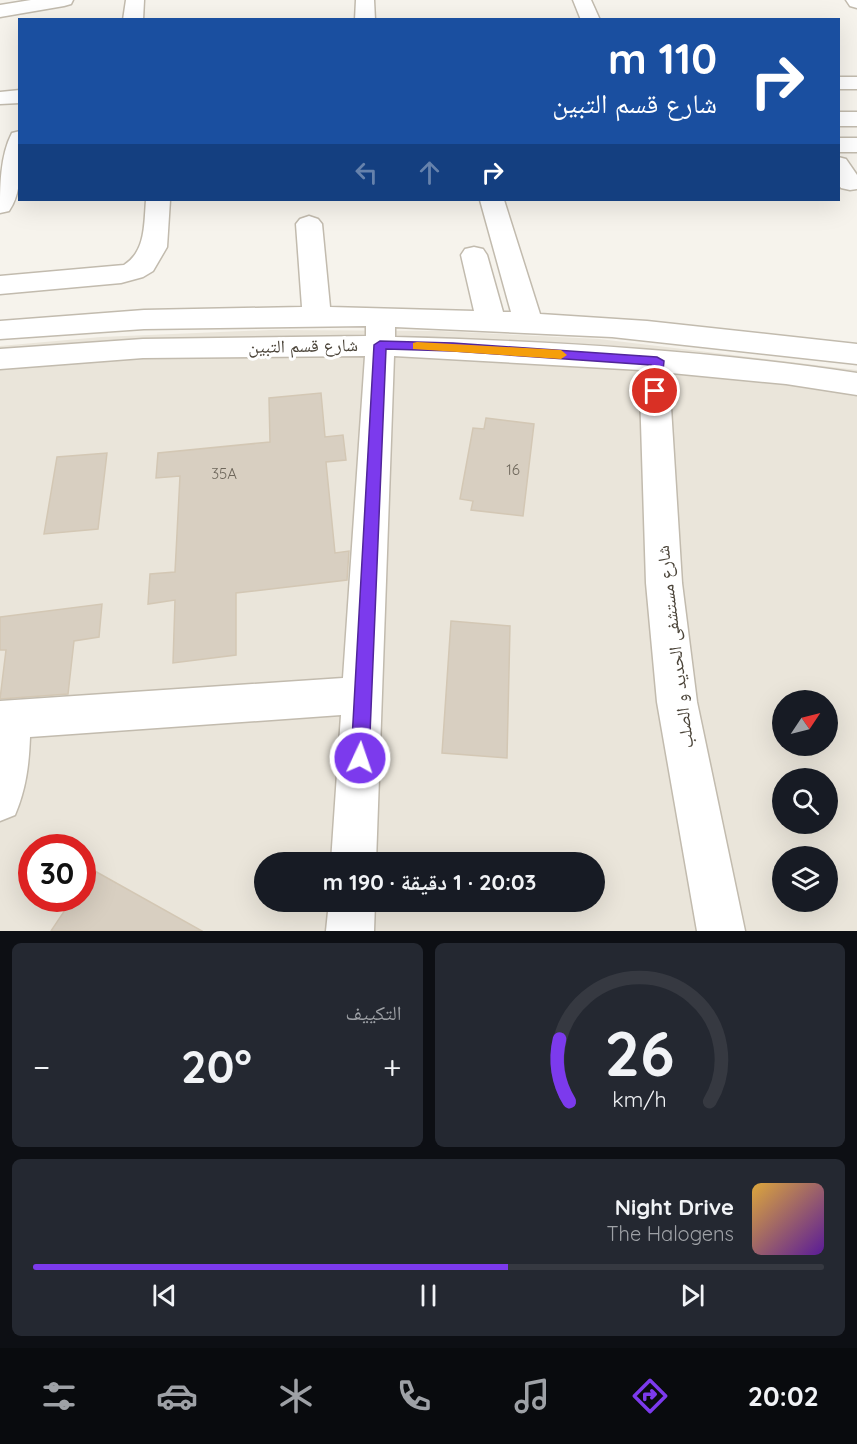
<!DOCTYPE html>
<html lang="ar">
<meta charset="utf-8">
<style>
body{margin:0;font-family:Quicksand,"Noto Naskh Arabic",sans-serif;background:#242831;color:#f1f3f6;direction:rtl;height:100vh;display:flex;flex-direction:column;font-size:22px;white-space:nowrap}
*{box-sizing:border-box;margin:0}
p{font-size:20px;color:#9ea1a6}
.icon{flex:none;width:33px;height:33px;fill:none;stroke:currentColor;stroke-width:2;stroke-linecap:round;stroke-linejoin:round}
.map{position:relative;height:931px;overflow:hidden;direction:ltr}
.panel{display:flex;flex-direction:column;gap:12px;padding:12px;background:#0d0f14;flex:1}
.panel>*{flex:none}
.top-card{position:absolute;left:18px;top:18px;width:822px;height:183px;border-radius:0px;box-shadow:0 6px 24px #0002;direction:rtl;background:#1a4fa0;color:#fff;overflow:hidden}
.needle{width:39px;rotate:55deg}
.tools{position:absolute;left:772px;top:690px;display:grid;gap:12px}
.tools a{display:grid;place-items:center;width:66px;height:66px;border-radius:50%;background:#171b24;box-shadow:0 6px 24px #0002;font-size:30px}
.speed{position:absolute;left:18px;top:834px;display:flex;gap:12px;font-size:30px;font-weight:700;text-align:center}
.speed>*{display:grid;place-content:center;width:78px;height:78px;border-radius:50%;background:#171b24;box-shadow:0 6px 24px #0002;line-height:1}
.speed .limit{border:9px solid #d22;background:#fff;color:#111}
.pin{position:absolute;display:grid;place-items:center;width:51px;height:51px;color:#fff;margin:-26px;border:3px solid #fff;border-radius:50%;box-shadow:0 2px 6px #0007}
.me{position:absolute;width:66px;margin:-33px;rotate:3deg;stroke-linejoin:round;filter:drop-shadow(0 0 4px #0008)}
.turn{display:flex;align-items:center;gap:21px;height:126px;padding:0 24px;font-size:27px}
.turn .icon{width:78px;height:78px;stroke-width:2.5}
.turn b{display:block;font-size:42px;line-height:51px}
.lanes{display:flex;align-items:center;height:57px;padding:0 24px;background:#0003;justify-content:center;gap:30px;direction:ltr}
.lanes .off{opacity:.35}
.big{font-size:45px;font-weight:700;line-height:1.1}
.panel .tile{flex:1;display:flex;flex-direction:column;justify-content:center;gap:9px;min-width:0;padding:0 21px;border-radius:9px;background:#242831}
.panel .dial{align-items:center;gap:0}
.dial svg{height:156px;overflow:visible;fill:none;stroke:#363941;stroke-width:7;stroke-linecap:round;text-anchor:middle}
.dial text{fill:#f1f3f6;stroke:none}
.song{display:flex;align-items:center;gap:18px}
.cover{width:72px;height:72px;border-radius:9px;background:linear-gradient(135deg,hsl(40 70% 55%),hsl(270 70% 35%))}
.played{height:6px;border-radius:3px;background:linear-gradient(90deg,#7c3aed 60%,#363941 60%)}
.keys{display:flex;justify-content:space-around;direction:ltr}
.heat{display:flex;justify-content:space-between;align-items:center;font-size:33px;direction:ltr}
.panel .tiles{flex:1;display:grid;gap:12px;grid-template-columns:1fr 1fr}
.tile:last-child{grid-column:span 2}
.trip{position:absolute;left:254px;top:852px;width:351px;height:60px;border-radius:30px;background:#171b24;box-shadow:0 6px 24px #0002;font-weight:700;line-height:60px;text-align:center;direction:rtl}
.menu{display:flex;height:96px;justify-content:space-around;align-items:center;background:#090b0e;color:#9ea1a6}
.menu .icon{width:42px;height:42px}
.menu .on{color:#7c3aed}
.menu b{font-size:27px;color:#f1f3f6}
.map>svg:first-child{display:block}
</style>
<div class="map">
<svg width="857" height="931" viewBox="0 0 857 931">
<rect width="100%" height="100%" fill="#f6f3ec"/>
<path fill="#eae5da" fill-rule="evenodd" d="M271,330L440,331L599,339L857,370V931H0V346L101,337ZM783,700H828V746H783ZM783,778H828V824H783ZM32,848H82V898H32ZM783,856H828V902H783ZM264,862H594V902H264Z"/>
<path fill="#d8cfc1" stroke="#d3c7b4" stroke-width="1.5" d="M321,393L325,437L343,435L346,460L326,462L335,553L349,551L347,580L236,593V655L173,663L175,600L148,604L150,574L175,572L180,476L156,478L158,453L270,442L269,398Z
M486,418L534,424L523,516L471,510L473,501L460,499L473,428L484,429Z
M107,453L98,529L44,534L57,457Z
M102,604L99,637L74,641L68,694L0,699L6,650H0V617Z
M451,621L510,626L507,758L442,753Z
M93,870L202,931H51L73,898H82V885Z"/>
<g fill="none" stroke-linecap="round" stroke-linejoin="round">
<defs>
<path id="minor" d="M31,0H73L71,4L64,6L0,17V5Z
M126,0H144L143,20H123Z
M356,0H374L375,20H355Z
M573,0H591L600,20H581Z
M846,0H857V8L850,6Z
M838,77H857V89H838Z
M20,90V103L0,104V92Z
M838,112H857V126H838Z
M20,131C20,157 24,189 9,211L0,213C0,187 0,156 12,133Z
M838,138H857V152H838Z
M838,157L846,159L857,175V189L850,190L841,188L838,184Z
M146,200H170L167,247L153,271L143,277L121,283L0,294V276L124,265C146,251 144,224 146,200Z
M480,200H504L540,314L647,321L857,344V364L612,337L395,327V337C549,341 704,350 857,373V395L786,384L671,373L670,391L682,583L697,702L745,931H697L657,702L646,583L640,391L641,370L394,356L376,862H331L341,715L30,737C29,765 26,789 15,815L0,821V701L343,678L365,356L143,358L0,369V349L143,339L366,336V326L144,329L0,339V321L144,310L302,307L296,224L300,219L309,216L318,219L322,224L330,307L474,311L461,255L465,249L474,247L483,249L487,255L503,312H511Z
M329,902H375L374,931H326Z"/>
</defs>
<use href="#minor" stroke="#c2bbae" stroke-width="3"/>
<use href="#minor" fill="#fff" fill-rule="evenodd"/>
</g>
<path fill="#7c3aed" stroke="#51269a" stroke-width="1.5" d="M380,341L453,343L657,357L664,361L661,391L655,396L648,391L651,365L453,351L386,349L369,758L366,764L360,766L354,764L351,758L374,345Z"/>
<path fill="#f59e0b" d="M417,342L561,350L567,355L561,359L413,349V343Z"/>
<g text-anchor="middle" stroke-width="6" stroke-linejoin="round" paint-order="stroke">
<g font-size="15" fill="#6e675b">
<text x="513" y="475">16</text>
<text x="224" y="479">35A</text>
</g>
<g font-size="18" fill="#4b4439" stroke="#fff">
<text transform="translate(303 346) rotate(-1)" y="6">شارع قسم التبين</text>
<text transform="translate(675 647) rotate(-97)" y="6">شارع مستشفى الحديد و الصلب</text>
</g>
</g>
</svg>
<div class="tools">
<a><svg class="needle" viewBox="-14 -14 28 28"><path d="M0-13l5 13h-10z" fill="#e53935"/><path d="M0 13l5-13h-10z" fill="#9ea1a6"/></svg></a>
<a><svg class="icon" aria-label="search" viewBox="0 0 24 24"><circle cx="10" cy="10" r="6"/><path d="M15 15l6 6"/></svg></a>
<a><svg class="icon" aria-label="layers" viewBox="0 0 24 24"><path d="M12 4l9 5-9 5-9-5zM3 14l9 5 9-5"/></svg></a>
</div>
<div class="speed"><div class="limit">30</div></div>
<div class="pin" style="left:655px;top:391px;background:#d93025"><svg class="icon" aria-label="arrive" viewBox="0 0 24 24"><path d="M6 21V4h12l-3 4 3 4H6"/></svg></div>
<svg class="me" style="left:360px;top:758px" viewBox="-20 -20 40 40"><circle r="17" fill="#7c3aed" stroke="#fff" stroke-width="3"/><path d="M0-11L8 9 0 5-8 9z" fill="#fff"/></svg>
<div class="trip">20:03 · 1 دقيقة · 190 m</div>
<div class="top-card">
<div class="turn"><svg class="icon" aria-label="right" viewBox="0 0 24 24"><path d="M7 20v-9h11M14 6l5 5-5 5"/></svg><div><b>110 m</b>شارع قسم التبين</div></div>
<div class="lanes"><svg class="icon off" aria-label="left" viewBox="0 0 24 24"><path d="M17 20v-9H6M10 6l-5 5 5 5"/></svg><svg class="icon off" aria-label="ahead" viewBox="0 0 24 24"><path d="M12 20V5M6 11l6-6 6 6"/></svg><svg class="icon" aria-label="right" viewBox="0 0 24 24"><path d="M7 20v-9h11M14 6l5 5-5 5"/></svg></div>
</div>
</div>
<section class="panel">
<div class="tiles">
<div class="tile dial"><svg viewBox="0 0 100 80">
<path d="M14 69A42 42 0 1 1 86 69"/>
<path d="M14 69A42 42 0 0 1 9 37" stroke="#7c3aed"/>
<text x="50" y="56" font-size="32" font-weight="700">26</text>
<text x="50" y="72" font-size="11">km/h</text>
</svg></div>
<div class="tile"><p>التكييف</p>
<div class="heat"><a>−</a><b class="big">20°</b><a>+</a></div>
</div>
<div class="tile">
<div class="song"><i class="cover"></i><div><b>Night Drive</b><p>The Halogens</p></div></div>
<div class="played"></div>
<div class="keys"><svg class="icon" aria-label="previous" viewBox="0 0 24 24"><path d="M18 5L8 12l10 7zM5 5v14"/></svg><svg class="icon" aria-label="pause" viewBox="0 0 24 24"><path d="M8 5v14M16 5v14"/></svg><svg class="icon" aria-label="next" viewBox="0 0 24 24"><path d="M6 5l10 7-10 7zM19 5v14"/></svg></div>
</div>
</div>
</section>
<nav class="menu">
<b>20:02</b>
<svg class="icon on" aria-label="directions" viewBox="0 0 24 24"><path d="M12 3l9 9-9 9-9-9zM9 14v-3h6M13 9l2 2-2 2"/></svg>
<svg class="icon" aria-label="music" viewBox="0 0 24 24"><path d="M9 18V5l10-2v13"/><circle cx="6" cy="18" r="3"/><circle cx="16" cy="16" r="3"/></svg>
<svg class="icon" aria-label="phone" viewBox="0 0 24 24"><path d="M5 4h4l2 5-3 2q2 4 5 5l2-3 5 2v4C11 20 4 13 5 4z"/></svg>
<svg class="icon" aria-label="climate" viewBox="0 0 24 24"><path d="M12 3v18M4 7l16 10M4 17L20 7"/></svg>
<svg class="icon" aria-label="car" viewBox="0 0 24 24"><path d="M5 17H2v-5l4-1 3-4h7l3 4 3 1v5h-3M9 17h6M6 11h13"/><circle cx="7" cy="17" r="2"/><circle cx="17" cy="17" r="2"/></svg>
<svg class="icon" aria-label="filters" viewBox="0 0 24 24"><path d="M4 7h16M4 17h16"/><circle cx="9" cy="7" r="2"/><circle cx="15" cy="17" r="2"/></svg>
</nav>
